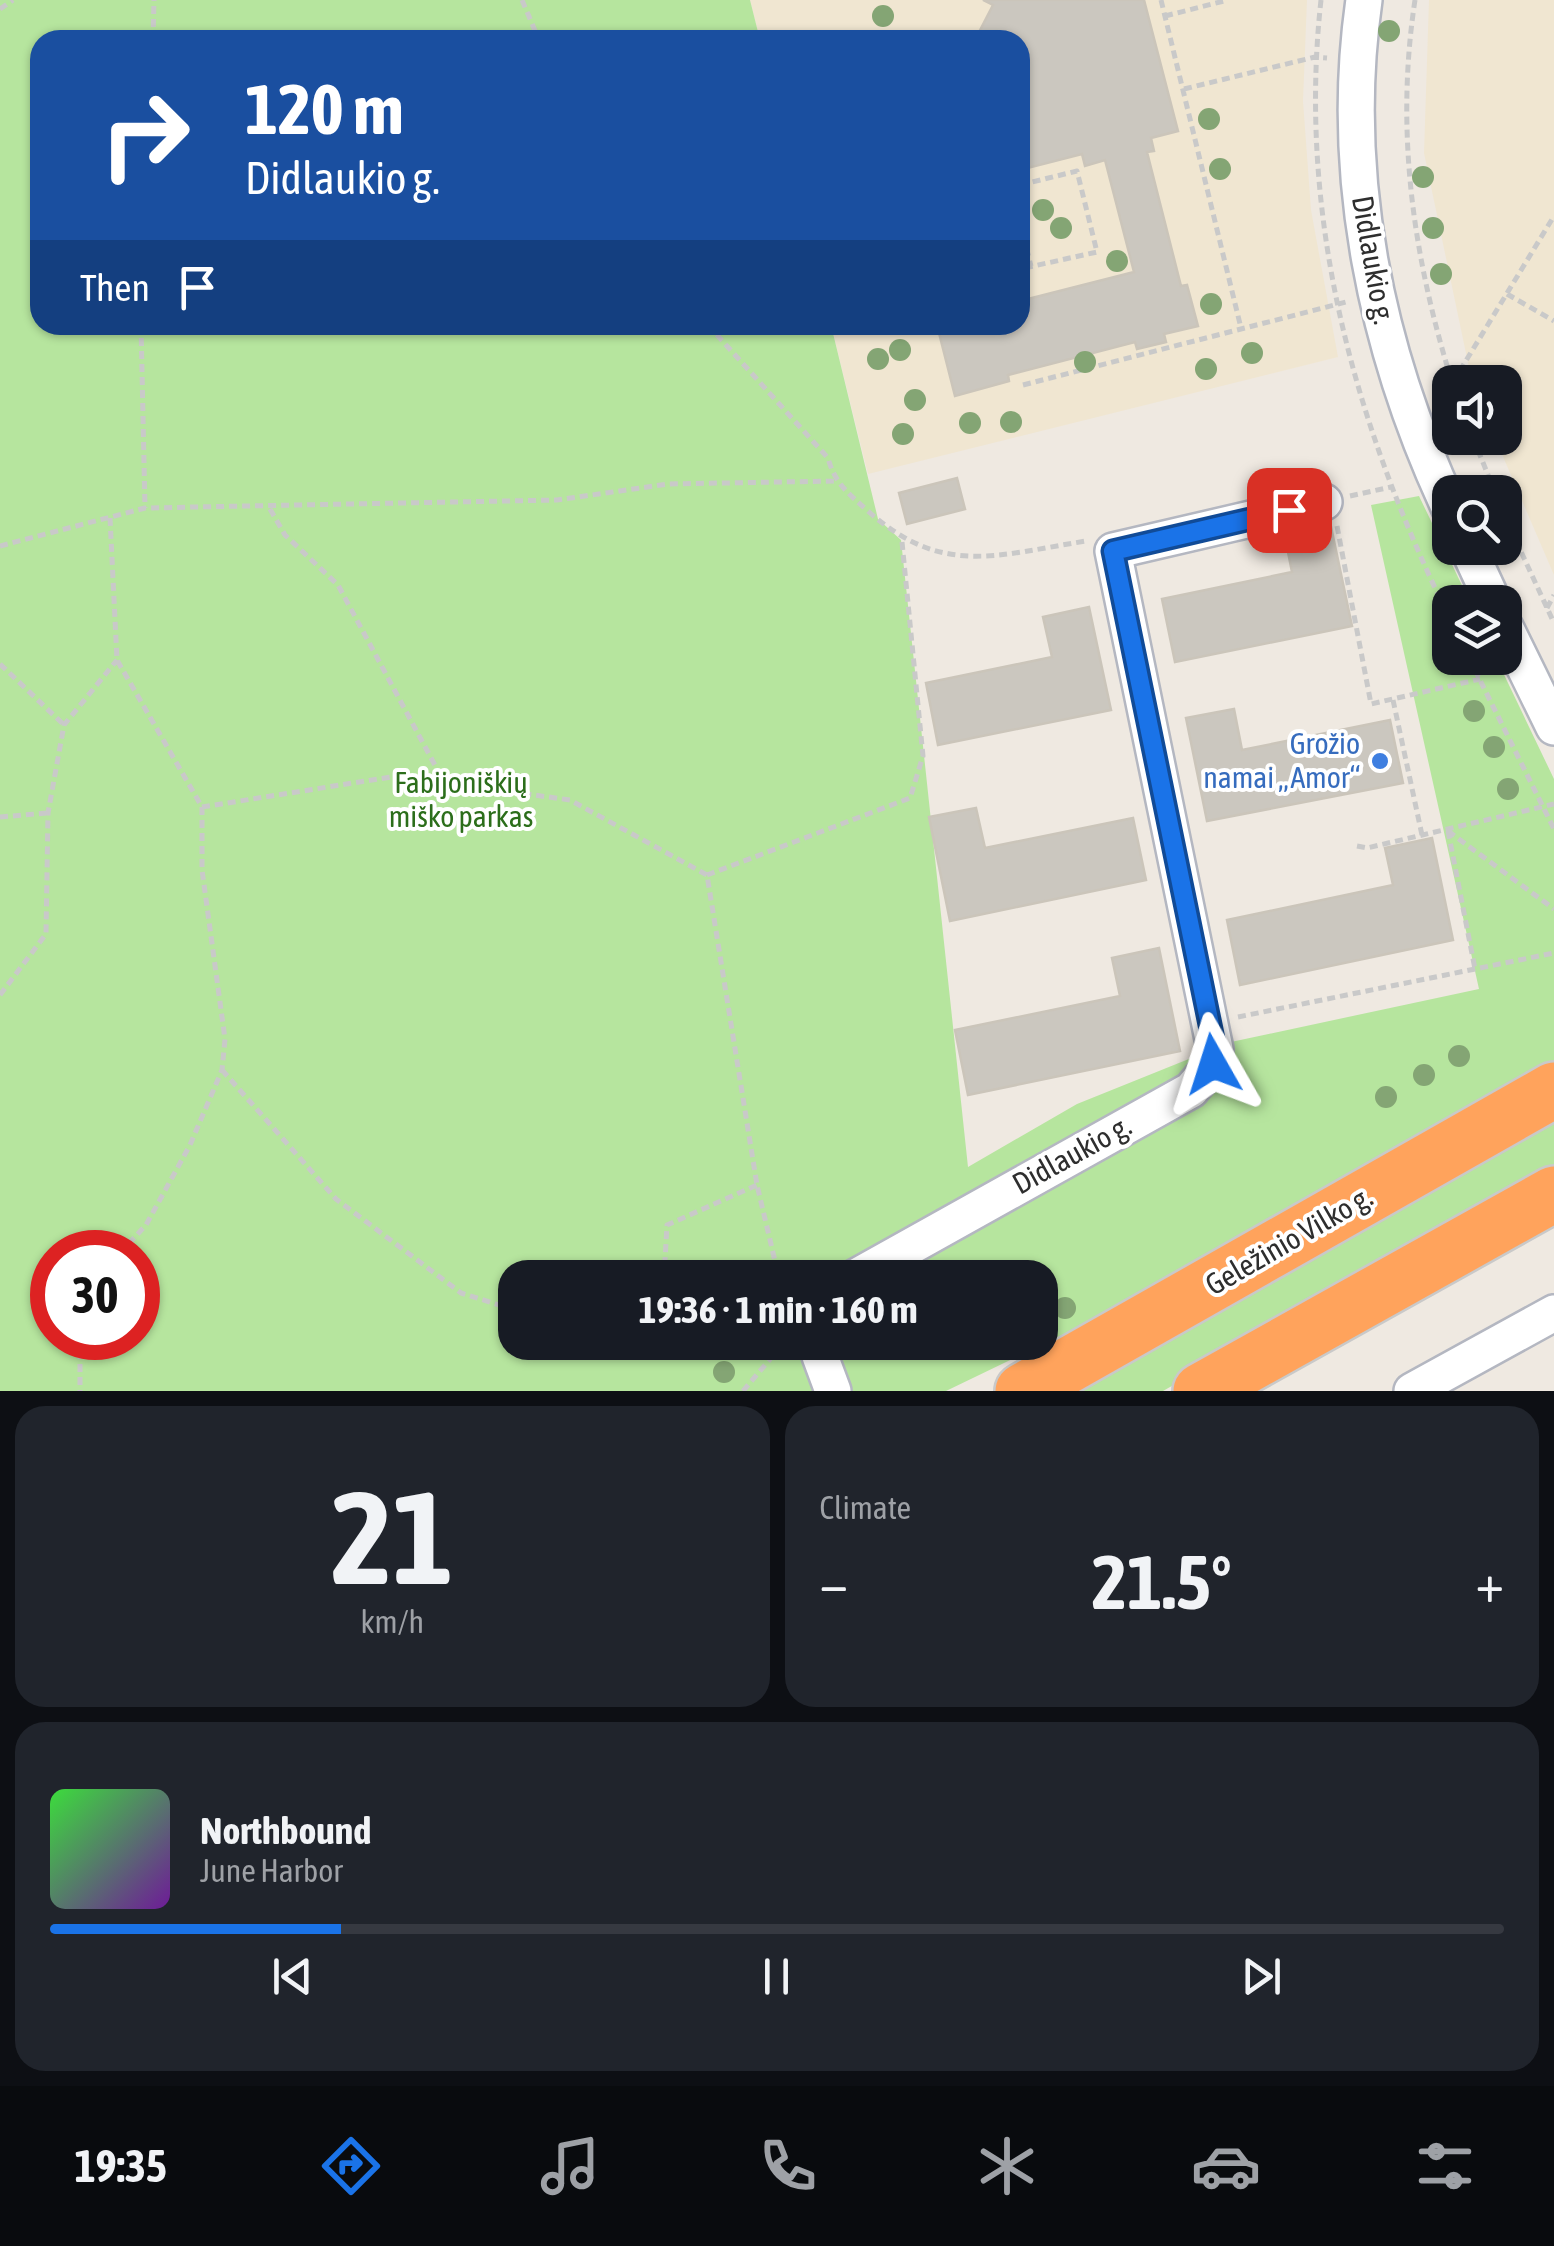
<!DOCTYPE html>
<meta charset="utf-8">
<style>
body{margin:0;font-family:"Asap Condensed",sans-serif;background:#20242c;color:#f1f3f6;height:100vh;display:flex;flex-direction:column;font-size:38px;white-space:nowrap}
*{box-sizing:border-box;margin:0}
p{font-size:32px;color:#9ea1a6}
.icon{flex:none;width:55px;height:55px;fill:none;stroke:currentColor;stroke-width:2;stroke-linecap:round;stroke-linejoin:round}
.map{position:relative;height:1391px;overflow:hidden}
.drawer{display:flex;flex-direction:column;gap:15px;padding:15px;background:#0d0f14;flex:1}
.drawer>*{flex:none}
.banner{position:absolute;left:30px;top:30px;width:1000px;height:305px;border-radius:30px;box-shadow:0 2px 8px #0004;background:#1a4fa0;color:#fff;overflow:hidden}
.controls{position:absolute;left:1432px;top:365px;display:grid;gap:20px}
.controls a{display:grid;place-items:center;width:90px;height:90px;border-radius:20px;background:#171b24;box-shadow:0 2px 8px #0004;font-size:50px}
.speed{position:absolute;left:30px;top:1230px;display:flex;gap:20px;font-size:50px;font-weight:700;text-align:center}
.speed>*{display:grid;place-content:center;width:130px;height:130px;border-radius:50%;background:#171b24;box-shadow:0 2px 8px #0004;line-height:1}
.speed .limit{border:15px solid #d22;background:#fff;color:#111}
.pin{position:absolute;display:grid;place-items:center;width:85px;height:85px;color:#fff;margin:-42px;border-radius:20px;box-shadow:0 5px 15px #0006}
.me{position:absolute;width:110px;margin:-55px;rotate:354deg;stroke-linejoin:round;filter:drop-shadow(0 0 8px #0008)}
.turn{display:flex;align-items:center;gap:35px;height:210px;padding:0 50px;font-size:45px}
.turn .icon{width:130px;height:130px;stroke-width:2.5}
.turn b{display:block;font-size:70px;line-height:85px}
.then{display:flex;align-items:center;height:95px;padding:0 50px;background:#0003;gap:20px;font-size:38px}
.big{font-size:75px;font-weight:700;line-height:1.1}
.drawer .widget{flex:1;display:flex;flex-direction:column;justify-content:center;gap:15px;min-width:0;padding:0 35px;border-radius:30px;background:#20242c}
.drawer .dial{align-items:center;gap:0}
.dial b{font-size:130px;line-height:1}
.song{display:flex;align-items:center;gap:30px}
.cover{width:120px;height:120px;border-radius:15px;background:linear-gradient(135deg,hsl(120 70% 55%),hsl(280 70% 35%))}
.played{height:10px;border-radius:5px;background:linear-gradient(90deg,#1a73e8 20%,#363941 20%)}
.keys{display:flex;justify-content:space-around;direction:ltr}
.heat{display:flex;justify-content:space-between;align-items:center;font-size:55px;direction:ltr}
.drawer .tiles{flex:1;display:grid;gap:15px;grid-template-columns:1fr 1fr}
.widget:last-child{grid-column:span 2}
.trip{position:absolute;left:498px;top:1260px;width:560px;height:100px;border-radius:30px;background:#171b24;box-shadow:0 2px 8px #0004;font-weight:700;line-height:100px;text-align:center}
.dock{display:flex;height:160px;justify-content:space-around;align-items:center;background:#090b0e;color:#9ea1a6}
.dock .icon{width:70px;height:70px}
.dock .on{color:#1a73e8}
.dock b{font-size:45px;color:#f1f3f6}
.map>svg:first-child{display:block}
</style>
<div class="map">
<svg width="1554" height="1391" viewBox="0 0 1554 1391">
<rect width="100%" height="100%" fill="#efe9e1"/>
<path fill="#f0e6d1" d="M750,0H1307L1303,101L1311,210L1338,357L868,474L831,325H1020V40H760Z
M1429,0H1554V575L1495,438H1505V382H1472L1424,153Z"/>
<path fill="#b6e59e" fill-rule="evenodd" d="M0,0H750L760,40H40V325H831L878,519L901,540L968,1167L1077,1104L1231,1042L1479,989L1371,505L1419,496L1470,602H1450V658H1496L1554,779V1064L1149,1293L946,1391H0ZM52,1252H138V1338H52ZM515,1278H1040V1342H515Z
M1554,1111V1169L1163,1391H1062Z"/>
<path fill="#cbc7bf" stroke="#cbc5ba" stroke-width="2.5" d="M983,0H1144L1178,131L1151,138L1154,151L1147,152L1181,286L1187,285L1198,326L1164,334L1166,342L1137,349L1135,342L1008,375L1009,381L955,396L937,325H1020V301L1134,272L1105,160L1085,166L1082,154L1020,170V40H975L993,5Z
M957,478L965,509L907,524L899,493Z
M1330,522L1352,626L1175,662L1162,599L1292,572L1284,532Z
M1089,607L1111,710L938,745L926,683L1052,657L1043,617Z
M1234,709L1242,750L1390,720L1403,783L1207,821L1186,718Z
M976,808L985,848L1133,818L1146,880L950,921L929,817Z
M1432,838L1453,940L1240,985L1227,920L1393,885L1385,848Z
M1159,948L1180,1051L968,1095L955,1030L1120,996L1112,958Z"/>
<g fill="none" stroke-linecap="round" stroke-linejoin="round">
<defs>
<path id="street" d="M1364,0C1339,174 1376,351 1450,509
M1468,548L1493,602
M1505,627L1554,727
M854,1278L1191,1090L1213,1064L1215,1049L1113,551L1324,502
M821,1342L820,1356L833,1391
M1412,1391L1554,1313"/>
<path id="highway" d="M1023,1391L1554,1090
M1201,1391L1554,1194"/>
</defs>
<use href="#street" stroke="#b4b7c1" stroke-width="40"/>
<use href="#highway" stroke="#c9c9c9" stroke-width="60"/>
<path stroke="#c9c9c9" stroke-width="5" stroke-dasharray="8 5" stroke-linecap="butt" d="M522,0L539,40
M1161,0L1241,328
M1321,0C1297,216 1354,425 1450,619
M1415,0C1395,131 1413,257 1452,382
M0,9L13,0
M1165,16L1228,0
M153,40L154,0
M1184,89L1315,57L1327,58
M1020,185L1077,171L1097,252L1020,269
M1020,223L1031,266
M1507,294L1554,321
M141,325L145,508
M708,325L828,458C835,484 849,494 869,512C943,577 997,555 1086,541
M1453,382L1554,216
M1023,385L1350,301
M1473,438L1495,492
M1350,496L1391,487
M270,509L285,535L338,585L444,782
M1505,517L1554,623
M110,518L117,660L202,807V870L225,1039L222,1070L190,1145L146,1225L121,1252
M1337,526L1371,704L1480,679
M0,546L145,508L557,500L668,484L835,481
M1547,608L1554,595
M1469,658L1554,829
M0,664L63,724
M1393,700L1422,835
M202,807L397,776L570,800L707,875L757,1185L779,1278
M0,817L47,813
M1448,831L1475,969
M1448,831L1554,909
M1357,846L1367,848L1554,804
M707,875L910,798L923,756L902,542
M0,995L46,934L48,813L64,725L117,660
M1238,1017L1554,953
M222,1070L336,1199L461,1293L515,1310
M664,1278L667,1225L757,1185
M80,1338V1391
M743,1391L771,1358L792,1346"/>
<use href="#street" stroke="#fff" stroke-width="35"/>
<use href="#highway" stroke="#ffa35c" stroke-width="55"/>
</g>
<g fill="#84a574">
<circle cx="883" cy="16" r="11"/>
<circle cx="1389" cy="31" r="11"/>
<circle cx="1209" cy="119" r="11"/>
<circle cx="1220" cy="169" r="11"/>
<circle cx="1423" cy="177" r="11"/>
<circle cx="1043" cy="210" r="11"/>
<circle cx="1061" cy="228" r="11"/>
<circle cx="1433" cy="228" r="11"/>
<circle cx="1117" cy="261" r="11"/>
<circle cx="1441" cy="274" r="11"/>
<circle cx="1211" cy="304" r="11"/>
<circle cx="900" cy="350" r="11"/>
<circle cx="1252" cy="353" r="11"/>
<circle cx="878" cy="359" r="11"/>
<circle cx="1085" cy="362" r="11"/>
<circle cx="1206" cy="369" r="11"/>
<circle cx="915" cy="400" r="11"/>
<circle cx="1011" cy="422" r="11"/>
<circle cx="970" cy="423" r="11"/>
<circle cx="903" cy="434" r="11"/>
<circle cx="1474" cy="711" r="11"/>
<circle cx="1494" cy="747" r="11"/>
<circle cx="1508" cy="789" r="11"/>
<circle cx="1459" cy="1056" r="11"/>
<circle cx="1424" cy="1075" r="11"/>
<circle cx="1386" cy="1097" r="11"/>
<circle cx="1065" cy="1308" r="11"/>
<circle cx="724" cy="1372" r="11"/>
</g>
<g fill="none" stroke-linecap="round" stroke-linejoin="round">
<defs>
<path id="route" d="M1213,1064L1215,1049L1113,551L1289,510"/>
</defs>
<use href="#route" stroke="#114b97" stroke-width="25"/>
<use href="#route" stroke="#1a73e8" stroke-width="18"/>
</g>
<circle fill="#3f7fe0" stroke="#fff" stroke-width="4" cx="1380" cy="761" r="10"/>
<g text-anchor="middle" stroke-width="8" stroke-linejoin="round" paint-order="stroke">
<g font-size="30" fill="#2e2e2e" stroke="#fff">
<text transform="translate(1373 260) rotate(80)" y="10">Didlaukio g.</text>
<text transform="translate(1072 1155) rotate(-29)" y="10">Didlaukio g.</text>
<text transform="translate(1289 1241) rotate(-30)" y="10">Geležinio Vilko g.</text>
</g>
<g font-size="30" fill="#366cbe" stroke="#fff" text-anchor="end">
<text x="1360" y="754">Grožio<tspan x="1360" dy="34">namai „Amor“</tspan></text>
</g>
<g font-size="30" fill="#2c6e1b" stroke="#fff">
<text x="461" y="793">Fabijoniškių<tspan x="461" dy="34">miško parkas</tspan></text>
</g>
</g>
</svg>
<div class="controls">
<a><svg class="icon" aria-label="sound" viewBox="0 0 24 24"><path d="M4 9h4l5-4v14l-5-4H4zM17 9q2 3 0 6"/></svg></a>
<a><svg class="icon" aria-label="search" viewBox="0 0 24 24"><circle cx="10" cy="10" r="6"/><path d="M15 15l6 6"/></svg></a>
<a><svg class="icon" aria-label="layers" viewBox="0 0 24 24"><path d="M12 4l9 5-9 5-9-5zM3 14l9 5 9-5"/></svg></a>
</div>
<div class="speed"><div class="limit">30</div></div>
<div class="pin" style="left:1289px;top:510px;background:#d93025"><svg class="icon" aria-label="arrive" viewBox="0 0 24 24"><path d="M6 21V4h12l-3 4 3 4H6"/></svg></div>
<svg class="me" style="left:1213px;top:1064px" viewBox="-20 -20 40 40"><path d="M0-17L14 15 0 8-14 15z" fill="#1a73e8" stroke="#fff" stroke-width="4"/></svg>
<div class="trip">19:36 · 1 min · 160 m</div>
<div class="banner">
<div class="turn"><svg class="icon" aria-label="right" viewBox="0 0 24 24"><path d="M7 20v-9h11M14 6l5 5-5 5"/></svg><div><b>120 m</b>Didlaukio g.</div></div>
<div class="then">Then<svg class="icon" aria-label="arrive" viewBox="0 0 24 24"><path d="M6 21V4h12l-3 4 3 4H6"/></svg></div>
</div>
</div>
<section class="drawer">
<div class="tiles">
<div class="widget dial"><b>21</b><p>km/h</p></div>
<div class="widget"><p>Climate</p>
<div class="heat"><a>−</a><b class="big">21.5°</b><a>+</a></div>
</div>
<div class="widget">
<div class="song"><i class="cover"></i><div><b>Northbound</b><p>June Harbor</p></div></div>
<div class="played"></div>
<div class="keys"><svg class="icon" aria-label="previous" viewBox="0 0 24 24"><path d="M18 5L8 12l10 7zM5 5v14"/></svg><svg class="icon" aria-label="pause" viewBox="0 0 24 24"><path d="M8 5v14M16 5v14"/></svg><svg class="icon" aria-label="next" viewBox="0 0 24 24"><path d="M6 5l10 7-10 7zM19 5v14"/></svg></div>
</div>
</div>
</section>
<nav class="dock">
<b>19:35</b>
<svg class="icon on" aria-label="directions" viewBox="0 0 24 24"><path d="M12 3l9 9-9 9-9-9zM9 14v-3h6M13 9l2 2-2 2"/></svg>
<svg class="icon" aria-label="music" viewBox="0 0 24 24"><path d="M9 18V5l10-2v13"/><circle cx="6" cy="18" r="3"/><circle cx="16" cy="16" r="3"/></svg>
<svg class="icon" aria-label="phone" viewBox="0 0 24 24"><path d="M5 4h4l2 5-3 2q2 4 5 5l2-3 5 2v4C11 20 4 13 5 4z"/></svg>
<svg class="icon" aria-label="climate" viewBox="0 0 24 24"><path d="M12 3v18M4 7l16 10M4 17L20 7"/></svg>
<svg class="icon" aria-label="car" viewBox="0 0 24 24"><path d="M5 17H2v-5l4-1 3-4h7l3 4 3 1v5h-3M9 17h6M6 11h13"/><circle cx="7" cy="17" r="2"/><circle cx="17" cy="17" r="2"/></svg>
<svg class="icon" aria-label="filters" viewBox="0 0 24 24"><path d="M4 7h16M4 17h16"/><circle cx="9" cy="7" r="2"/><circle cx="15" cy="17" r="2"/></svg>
</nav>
